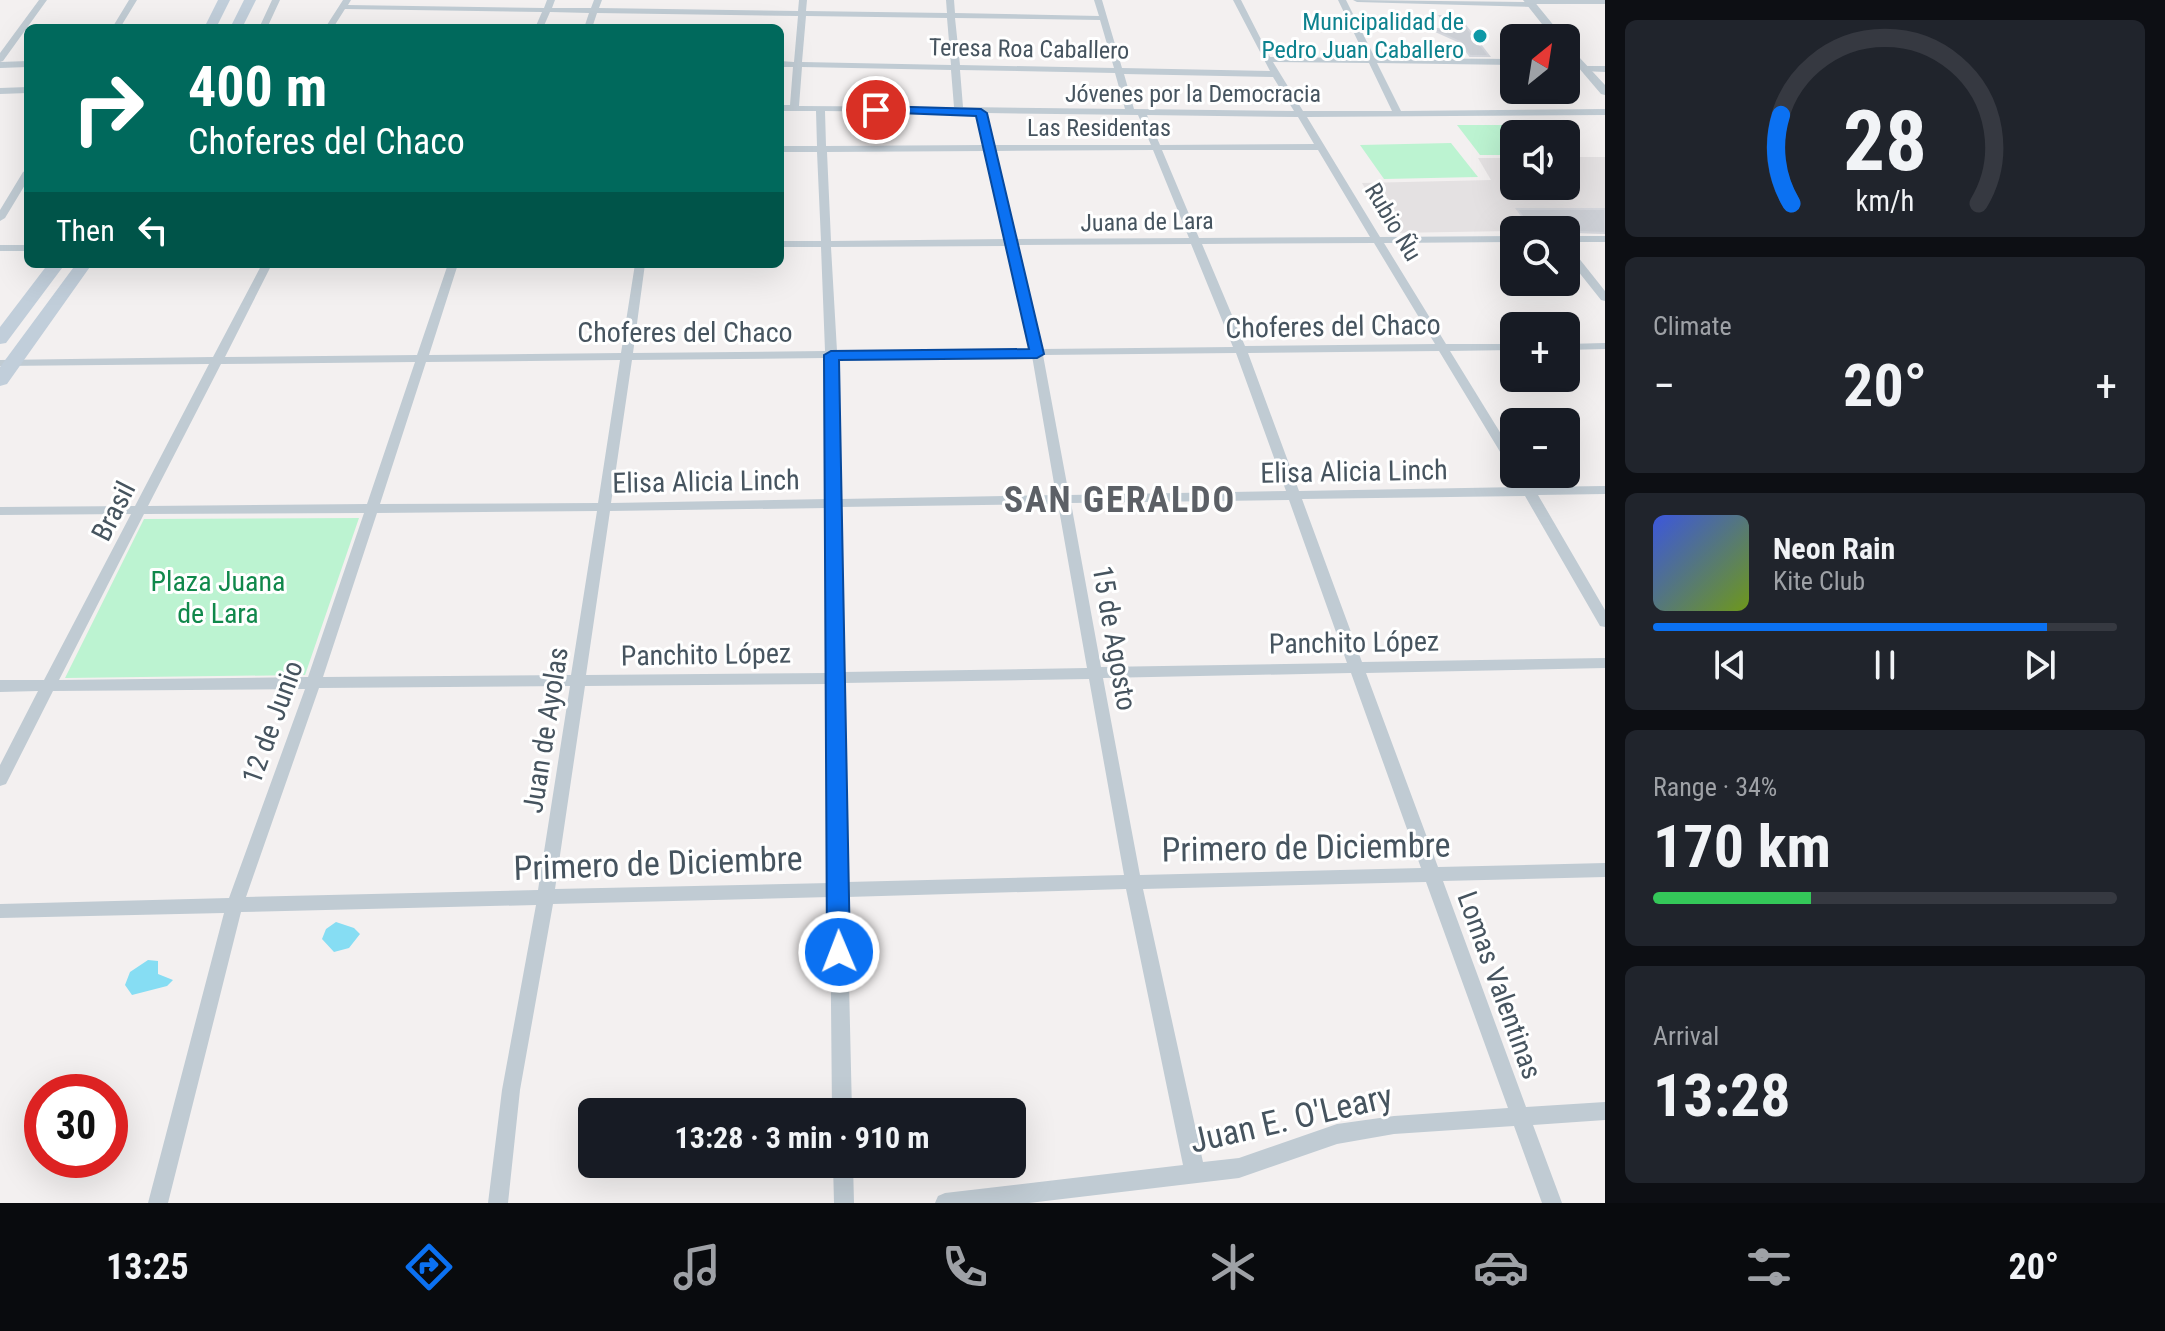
<!DOCTYPE html>
<meta charset="utf-8">
<style>
body{margin:0;font-family:"Roboto Condensed",sans-serif;background:#20242c;color:#f1f3f6;height:100vh;display:flex;flex-direction:column;font-size:30px;white-space:nowrap}
*{box-sizing:border-box;margin:0}
p{font-size:26px;color:#9ea1a6}
.icon{flex:none;width:44px;height:44px;fill:none;stroke:currentColor;stroke-width:2;stroke-linecap:round;stroke-linejoin:round}
.map{position:relative;flex:1;overflow:hidden}
.details{display:flex;flex-direction:column;gap:20px;padding:20px;background:#0d0f14;width:560px}
.details>*{flex:none}
.banner{position:absolute;left:24px;top:24px;width:760px;height:244px;border-radius:12px;box-shadow:0 8px 32px #0002;background:#00695c;color:#fff;overflow:hidden}
.needle{width:52px;rotate:30deg}
.fabs{position:absolute;left:1500px;top:24px;display:grid;gap:16px}
.fabs a{display:grid;place-items:center;width:80px;height:80px;border-radius:12px;background:#171b24;box-shadow:0 8px 32px #0002;font-size:40px}
.speed{position:absolute;left:24px;top:1074px;display:flex;gap:16px;font-size:40px;font-weight:700;text-align:center}
.speed>*{display:grid;place-content:center;width:104px;height:104px;border-radius:50%;background:#171b24;box-shadow:0 8px 32px #0002;line-height:1}
.speed .limit{border:12px solid #d22;background:#fff;color:#111}
.pin{position:absolute;display:grid;place-items:center;width:68px;height:68px;color:#fff;margin:-34px;border:4px solid #fff;border-radius:50%;box-shadow:0 2px 8px #0007}
.me{position:absolute;width:88px;margin:-44px;rotate:359deg;stroke-linejoin:round;filter:drop-shadow(0 0 6px #0008)}
.turn{display:flex;align-items:center;gap:28px;height:168px;padding:0 32px;font-size:36px}
.turn .icon{width:104px;height:104px;stroke-width:2.5}
.turn b{display:block;font-size:56px;line-height:68px}
.then{display:flex;align-items:center;height:76px;padding:0 32px;background:#0003;gap:16px;font-size:30px}
.big{font-size:60px;font-weight:700;line-height:1.1}
.details .card{flex:1;display:flex;flex-direction:column;justify-content:center;gap:12px;min-width:0;padding:0 28px;border-radius:12px;background:#20242c}
.details .dial{align-items:center;gap:0}
.dial svg{height:208px;overflow:visible;fill:none;stroke:#363941;stroke-width:7;stroke-linecap:round;text-anchor:middle}
.dial text{fill:#f1f3f6;stroke:none}
.song{display:flex;align-items:center;gap:24px}
.cover{width:96px;height:96px;border-radius:12px;background:linear-gradient(135deg,hsl(230 70% 55%),hsl(80 70% 35%))}
.played{height:8px;border-radius:4px;background:linear-gradient(90deg,#0b71f2 85%,#363941 85%)}
.keys{display:flex;justify-content:space-around;direction:ltr}
.heat{display:flex;justify-content:space-between;align-items:center;font-size:44px;direction:ltr}
.charge{height:12px;border-radius:6px;background:linear-gradient(90deg,#34c759 34%,#363941 0)}
.trip{position:absolute;left:578px;top:1098px;width:448px;height:80px;border-radius:12px;background:#171b24;box-shadow:0 8px 32px #0002;font-weight:700;line-height:80px;text-align:center}
.tabs{display:flex;height:128px;justify-content:space-around;align-items:center;background:#090b0e;color:#9ea1a6}
.tabs .icon{width:56px;height:56px}
.tabs .on{color:#0b71f2}
.tabs b{font-size:36px;color:#f1f3f6}
main{display:flex;flex:1;min-height:0}
.map>svg:first-child{display:block}
</style>
<main>
<div class="map">
<svg width="1605" height="1203" viewBox="0 0 1605 1203">
<rect width="100%" height="100%" fill="#f3f0f0"/>
<path fill="#e4e1e2" d="M1566,157H1605V234L1566,233V230L1391,233L1362,183L1491,180L1478,158H1514V186H1566Z"/>
<path fill="#bcf3d1" d="M1457,125H1543L1551,134H1514V155H1480Z
M1451,143L1478,177L1384,179L1360,145Z
M359,518L305,675L65,678L144,519Z"/>
<path fill="#86ddf3" d="M336,922L354,928L360,934L349,948L334,952L322,939L326,929Z
M148,960L158,961V974L173,980L167,986L132,995L125,985L130,972Z"/>
<path fill="#cccfd5" stroke="#d4d6dc" stroke-width="2" d="M1440,16H1458L1489,56H1470L1460,42L1431,29H1451Z
M1517,209H1605V233L1532,230Z"/>
<g fill="none" stroke-linecap="round" stroke-linejoin="round">
<path fill="#c0cbd3" fill-rule="evenodd" d="M39,0H47L3,61L0,62V53Z
M129,0H137L120,28H112Z
M272,0H280L267,28H259Z
M343,0H351L348,5L544,8L547,0H555L552,8H591L594,0H602L599,8L798,11L799,0H807L806,11L947,13L946,0H954L955,13L1099,16L1094,0H1102L1122,68L1270,71L1233,0H1241L1270,57L1366,58L1338,0H1346L1375,58L1514,59V65L1377,63L1401,111L1605,109V115L1307,117L1380,237L1514,236V242L1384,243L1446,344H1514V350L1450,351L1514,455V469L1508,465L1439,351L1248,353L1299,491L1520,487L1513,474L1514,472V474H1525L1533,487L1605,486V494L1538,495L1605,610V627L1600,626L1525,496L1302,499L1362,662L1605,658V668L1366,673L1438,867L1605,863V877L1443,881L1526,1107L1605,1102V1120L1533,1125L1562,1203H1542L1514,1126L1394,1134L1337,1144L1239,1178L1029,1203H935L938,1196L945,1193L1183,1165L1126,889L847,897L852,1112H832L830,897L553,904L520,1090L508,1203H488L502,1090L536,905L241,912L168,1203H148L224,913L0,918V904L229,898L305,689L53,691L6,784L0,786V765L38,691L0,692V680H44L131,514L0,515V507L135,506L209,364L0,366V360L213,357L262,264H272L225,357L417,355L448,264H458L429,355L621,353L635,264H645L633,353L825,351L821,247H780V241H821L817,152H780V146H817L816,111H780V105H790L793,67H780V61L794,62L798,16L597,13L592,28H584L589,13L550,12L543,28H535L542,12L345,9L333,28H325ZM806,16L947,18L951,65L802,62ZM955,18L1100,20L1114,68L960,65ZM1273,62L1369,63L1392,111H1303ZM802,67L951,70L954,107L799,106ZM960,70L1115,73L1125,109L963,107ZM1124,74L1273,77L1294,111L1134,109ZM825,111L977,113L984,145L826,146ZM986,113L1138,115L1151,145H993ZM1147,115L1298,117L1314,144L1160,145ZM1153,150L1189,238L1015,239L995,151ZM1162,150H1318L1370,237L1199,238ZM985,151L1005,239L831,241L827,152ZM1374,243L1435,344L1245,346L1202,244ZM1191,244L1233,347L1041,349L1017,245ZM1007,246L1030,349L837,351L831,247ZM1236,353L1286,491L1069,495L1043,355ZM1032,356L1056,495L840,499L837,358ZM825,358L827,499L611,503L632,360ZM620,360L598,503L380,504L426,362ZM415,362L367,504L148,506L221,364ZM1289,500L1347,663L1101,667L1071,503ZM1058,504L1087,668L843,672L840,507ZM827,508L828,673L586,675L610,511ZM597,511L571,675L323,677L377,513ZM364,513L308,677L59,680L144,514ZM1351,673L1421,868L1140,875L1103,678ZM1089,679L1124,875L847,882L843,683ZM828,684L830,883L555,889L585,686ZM570,686L538,890L246,897L319,688ZM1426,882L1508,1108L1394,1116L1337,1124L1239,1158L1203,1162L1143,889Z
M1353,0L1525,2L1528,0H1605V4H1536L1532,7L1357,2Z
M1566,60H1580L1584,63L1580,66H1566Z
M28,61V67L0,68V62Z
M1586,66H1605V72L1583,71L1582,69Z
M28,87V93L0,94V88Z
M28,169V180L5,218L0,221V210L23,172Z
M1566,236H1605V242H1566Z
M0,245H28V251H0Z
M1566,246L1570,247L1605,291V301L1601,300L1566,256Z
M1605,343V349L1566,350V344Z
M833,1164H853L854,1203H834Z"/>
<path fill="#c0cbd3" fill-rule="evenodd" d="M1523,0H1533L1564,38H1553Z
M1566,43L1605,85V95L1601,94L1566,53Z"/>
<path fill="#c1ceda" fill-rule="evenodd" d="M218,0H230L216,28H204Z
M244,0H256L242,28H230Z
M48,264H65L6,343L0,344V327Z
M76,264H92L7,384L0,386V367Z"/>
</g>
<path fill="#0b71f2" stroke="#07499d" stroke-width="2" d="M876,106L981,109L987,113L1044,354L1037,358L839,360L850,952L847,959L839,962L831,959L827,952L824,355L831,351L1029,349L976,116L872,112L870,110Z"/>
<circle fill="#0f9aa8" stroke="#fff" stroke-width="3" cx="1480" cy="36" r="8"/>
<g text-anchor="middle" stroke-width="6" stroke-linejoin="round" paint-order="stroke">
<g font-size="24" fill="#0d838f" stroke="#fff" text-anchor="end">
<text x="1464" y="30">Municipalidad de<tspan x="1464" dy="28">Pedro Juan Caballero</tspan></text>
</g>
<g font-size="24" fill="#46545f" stroke="#fff">
<text transform="translate(1029 49) rotate(1)" y="8">Teresa Roa Caballero</text>
<text x="1193" y="102">Jóvenes por la Democracia</text>
<text x="1099" y="136">Las Residentas</text>
<text transform="translate(1147 222) rotate(-1)" y="8">Juana de Lara</text>
<text transform="translate(1393 222) rotate(59)" y="8">Rubio Ñu</text>
</g>
<g font-size="28" fill="#46545f" stroke="#fff">
<text transform="translate(1333 326) rotate(-1)" y="10">Choferes del Chaco</text>
<text x="685" y="342">Choferes del Chaco</text>
<text transform="translate(1354 471) rotate(-1)" y="10">Elisa Alicia Linch</text>
<text transform="translate(706 481) rotate(-1)" y="10">Elisa Alicia Linch</text>
<text transform="translate(113 511) rotate(-63)" y="10">Brasil</text>
<text transform="translate(1115 638) rotate(80)" y="10">15 de Agosto</text>
<text transform="translate(1354 642) rotate(-1)" y="10">Panchito López</text>
<text transform="translate(706 654) rotate(-1)" y="10">Panchito López</text>
<text transform="translate(272 722) rotate(-70)" y="10">12 de Junio</text>
<text transform="translate(545 730) rotate(-81)" y="10">Juan de Ayolas</text>
<text transform="translate(1500 985) rotate(70)" y="10">Lomas Valentinas</text>
</g>
<g font-size="28" fill="#10884b" stroke="#fff">
<text x="218" y="591">Plaza Juana<tspan x="218" dy="32">de Lara</tspan></text>
</g>
<g font-size="34" fill="#46545f" stroke="#fff">
<text transform="translate(1306 847) rotate(-1)" y="12">Primero de Diciembre</text>
<text transform="translate(658 863) rotate(-2)" y="12">Primero de Diciembre</text>
<text transform="translate(1291 1118) rotate(-13)" y="12">Juan E. O'Leary</text>
</g>
<g font-size="36" font-weight="bold" letter-spacing="2" fill="#5c6066" stroke="#fff">
<text x="1120" y="512">SAN GERALDO</text>
</g>
</g>
</svg>
<div class="fabs">
<a><svg class="needle" viewBox="-14 -14 28 28"><path d="M0-13l5 13h-10z" fill="#e53935"/><path d="M0 13l5-13h-10z" fill="#9ea1a6"/></svg></a>
<a><svg class="icon" aria-label="sound" viewBox="0 0 24 24"><path d="M4 9h4l5-4v14l-5-4H4zM17 9q2 3 0 6"/></svg></a>
<a><svg class="icon" aria-label="search" viewBox="0 0 24 24"><circle cx="10" cy="10" r="6"/><path d="M15 15l6 6"/></svg></a>
<a>+</a>
<a>−</a>
</div>
<div class="speed"><div class="limit">30</div></div>
<div class="pin" style="left:876px;top:110px;background:#d93025"><svg class="icon" aria-label="arrive" viewBox="0 0 24 24"><path d="M6 21V4h12l-3 4 3 4H6"/></svg></div>
<svg class="me" style="left:839px;top:952px" viewBox="-20 -20 40 40"><circle r="17" fill="#0b71f2" stroke="#fff" stroke-width="3"/><path d="M0-11L8 9 0 5-8 9z" fill="#fff"/></svg>
<div class="trip">13:28 · 3 min · 910 m</div>
<div class="banner">
<div class="turn"><svg class="icon" aria-label="right" viewBox="0 0 24 24"><path d="M7 20v-9h11M14 6l5 5-5 5"/></svg><div><b>400 m</b>Choferes del Chaco</div></div>
<div class="then">Then<svg class="icon" aria-label="left" viewBox="0 0 24 24"><path d="M17 20v-9H6M10 6l-5 5 5 5"/></svg></div>
</div>
</div>
<section class="details">
<div class="card dial"><svg viewBox="0 0 100 80">
<path d="M14 69A42 42 0 1 1 86 69"/>
<path d="M14 69A42 42 0 0 1 10 35" stroke="#0b71f2"/>
<text x="50" y="56" font-size="32" font-weight="700">28</text>
<text x="50" y="72" font-size="11">km/h</text>
</svg></div>
<div class="card"><p>Climate</p>
<div class="heat"><a>−</a><b class="big">20°</b><a>+</a></div>
</div>
<div class="card">
<div class="song"><i class="cover"></i><div><b>Neon Rain</b><p>Kite Club</p></div></div>
<div class="played"></div>
<div class="keys"><svg class="icon" aria-label="previous" viewBox="0 0 24 24"><path d="M18 5L8 12l10 7zM5 5v14"/></svg><svg class="icon" aria-label="pause" viewBox="0 0 24 24"><path d="M8 5v14M16 5v14"/></svg><svg class="icon" aria-label="next" viewBox="0 0 24 24"><path d="M6 5l10 7-10 7zM19 5v14"/></svg></div>
</div>
<div class="card"><p>Range · 34%</p><b class="big">170 km</b><div class="charge"></div></div>
<div class="card"><p>Arrival</p><b class="big">13:28</b></div>
</section>
</main>
<nav class="tabs">
<b>13:25</b>
<svg class="icon on" aria-label="directions" viewBox="0 0 24 24"><path d="M12 3l9 9-9 9-9-9zM9 14v-3h6M13 9l2 2-2 2"/></svg>
<svg class="icon" aria-label="music" viewBox="0 0 24 24"><path d="M9 18V5l10-2v13"/><circle cx="6" cy="18" r="3"/><circle cx="16" cy="16" r="3"/></svg>
<svg class="icon" aria-label="phone" viewBox="0 0 24 24"><path d="M5 4h4l2 5-3 2q2 4 5 5l2-3 5 2v4C11 20 4 13 5 4z"/></svg>
<svg class="icon" aria-label="climate" viewBox="0 0 24 24"><path d="M12 3v18M4 7l16 10M4 17L20 7"/></svg>
<svg class="icon" aria-label="car" viewBox="0 0 24 24"><path d="M5 17H2v-5l4-1 3-4h7l3 4 3 1v5h-3M9 17h6M6 11h13"/><circle cx="7" cy="17" r="2"/><circle cx="17" cy="17" r="2"/></svg>
<svg class="icon" aria-label="filters" viewBox="0 0 24 24"><path d="M4 7h16M4 17h16"/><circle cx="9" cy="7" r="2"/><circle cx="15" cy="17" r="2"/></svg>
<b>20°</b>
</nav>
